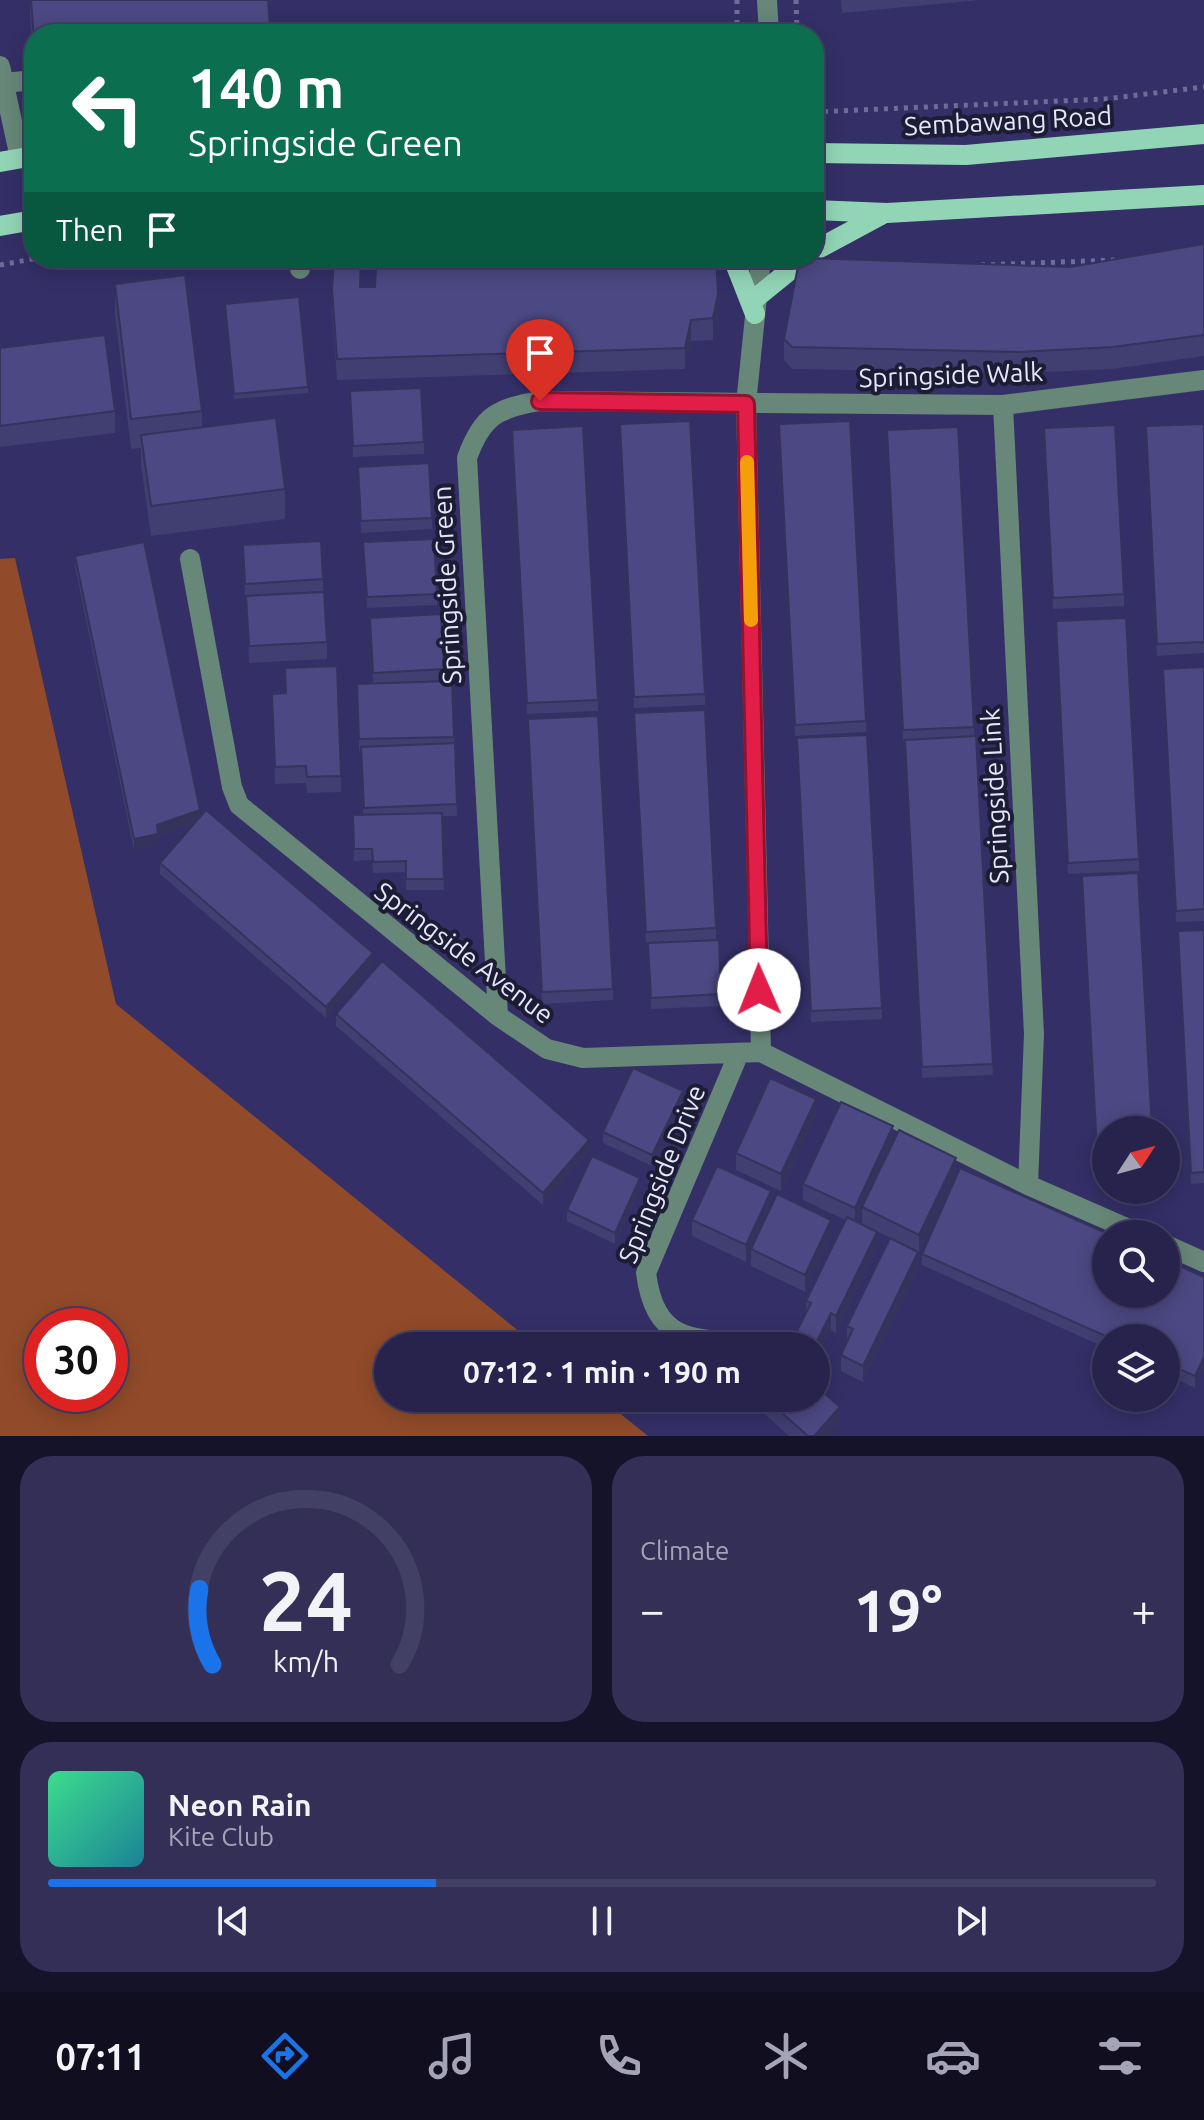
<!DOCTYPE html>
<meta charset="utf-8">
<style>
body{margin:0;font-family:Ubuntu,sans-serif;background:#332f57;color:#f1f3f6;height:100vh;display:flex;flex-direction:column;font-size:30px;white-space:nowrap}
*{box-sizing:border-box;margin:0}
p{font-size:26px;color:#a4a4b6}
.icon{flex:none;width:44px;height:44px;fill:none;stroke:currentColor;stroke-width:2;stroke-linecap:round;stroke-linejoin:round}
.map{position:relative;height:1436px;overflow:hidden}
.drawer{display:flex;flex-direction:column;gap:20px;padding:20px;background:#15132a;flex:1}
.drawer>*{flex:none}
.banner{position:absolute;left:24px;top:24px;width:800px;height:244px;border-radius:32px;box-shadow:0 4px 20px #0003,0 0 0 2px #434065;background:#0b6e4f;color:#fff;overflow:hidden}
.needle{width:52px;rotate:54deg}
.controls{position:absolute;left:1092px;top:1116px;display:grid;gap:16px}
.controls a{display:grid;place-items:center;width:88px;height:88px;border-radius:50%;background:#27234d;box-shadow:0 4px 20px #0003,0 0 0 2px #434065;font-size:40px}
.speed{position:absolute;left:24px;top:1308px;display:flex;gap:16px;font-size:40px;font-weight:700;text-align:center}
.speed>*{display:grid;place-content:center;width:104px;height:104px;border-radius:50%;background:#27234d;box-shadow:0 4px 20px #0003,0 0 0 2px #434065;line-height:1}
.speed .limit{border:12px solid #d22;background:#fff;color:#111}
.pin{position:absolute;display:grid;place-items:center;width:68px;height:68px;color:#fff;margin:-82px -34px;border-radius:50% 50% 50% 0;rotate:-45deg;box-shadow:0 0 8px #0007}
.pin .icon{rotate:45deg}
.me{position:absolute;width:88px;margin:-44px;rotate:359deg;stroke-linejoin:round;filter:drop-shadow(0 0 6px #0008)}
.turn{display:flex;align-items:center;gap:28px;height:168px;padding:0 32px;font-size:36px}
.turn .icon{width:104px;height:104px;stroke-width:2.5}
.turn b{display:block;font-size:56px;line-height:68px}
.then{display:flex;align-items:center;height:76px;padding:0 32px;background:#0003;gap:16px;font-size:30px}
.big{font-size:60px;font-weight:600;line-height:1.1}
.drawer .card{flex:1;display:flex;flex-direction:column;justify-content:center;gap:12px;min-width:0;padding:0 28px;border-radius:32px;background:#332f57}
.drawer .dial{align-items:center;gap:0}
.dial svg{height:208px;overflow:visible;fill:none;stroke:#434065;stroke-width:7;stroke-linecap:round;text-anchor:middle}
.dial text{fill:#f1f3f6;stroke:none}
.song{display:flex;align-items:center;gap:24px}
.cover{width:96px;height:96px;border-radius:12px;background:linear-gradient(135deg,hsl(150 70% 55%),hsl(190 70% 35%))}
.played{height:8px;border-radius:4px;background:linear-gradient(90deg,#1a73e8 35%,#434065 35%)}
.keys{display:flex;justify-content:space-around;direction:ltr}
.heat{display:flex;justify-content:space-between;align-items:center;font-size:44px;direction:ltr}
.drawer .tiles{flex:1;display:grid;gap:20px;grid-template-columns:1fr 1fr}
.card:last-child{grid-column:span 2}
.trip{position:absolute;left:374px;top:1332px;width:456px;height:80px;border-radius:40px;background:#27234d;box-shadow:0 4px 20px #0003,0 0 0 2px #434065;font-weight:600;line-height:80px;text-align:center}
.dock{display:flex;height:128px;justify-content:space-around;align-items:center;background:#100e1f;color:#a4a4b6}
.dock .icon{width:56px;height:56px}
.dock .active{color:#1a73e8}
.dock b{font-size:36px;color:#f1f3f6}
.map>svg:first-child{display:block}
</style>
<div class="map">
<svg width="1204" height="1436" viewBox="0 0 1204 1436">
<rect width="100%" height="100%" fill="#342f67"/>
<path fill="#914b2a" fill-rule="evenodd" d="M15,558L116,1004L537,1346H388V1398H601L648,1436H0V559ZM42,1326H110V1394H42Z"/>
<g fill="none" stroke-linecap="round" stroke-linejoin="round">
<path stroke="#6f6c99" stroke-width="5" stroke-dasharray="4 6" stroke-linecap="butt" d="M796,0L797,34
M737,34V0
M814,112L1105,99L1204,87
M0,265L38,258
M981,265L1115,260"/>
<path stroke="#678778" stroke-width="20" d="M767,0L769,34
M0,66L20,158
M4,83L34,80
M300,258V269
M1003,405L1034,1034L1028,1185
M190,559L232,787L239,805L498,1016L547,1049L583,1058L761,1052L1028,1185L1140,1234
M498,1016L467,458C482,416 497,408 540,401L1003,405L1204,380
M761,1052L746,404L761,258
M739,1053L646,1273C655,1339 687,1340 745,1342
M1166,1245L1204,1262"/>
<path stroke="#92d5b6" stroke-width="20" d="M814,153L966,155L1204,134
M0,162L34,156
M814,210L887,213L1204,195
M0,226L34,220
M814,251L883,214
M733,258L755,314
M757,297L805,258"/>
</g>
<path fill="#413e71" d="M30,0L270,27V34H34V61L30,18Z
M841,0H980L842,13Z
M1204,244V356L1113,369L1019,373L792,369L784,360V339L1070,267Z
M115,284L202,411V428L285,489V519L151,536L141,465V448L131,449L115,314Z
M360,287L718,316L713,340L691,341L685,369L337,380L332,310V289Z
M225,309L308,387V393L234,399Z
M0,348L115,411V433L0,447Z
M350,391L424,442V454L353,457Z
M779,424L866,721V732L795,736Z
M1204,424V653L1157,656L1146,438Z
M620,435L705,694V705L634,708Z
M1044,439L1124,594V606L1053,609Z
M512,441L598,700V711L527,714Z
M887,441L974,727L993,1075L922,1078L905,741H903Z
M358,478L432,518V529L361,533Z
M363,542L437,594V605L367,608Z
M243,545L323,579V591L245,595Z
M75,556L200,817L373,964L326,1018L160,874V863L195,823L158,836V845L134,850L75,567Z
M246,596L327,642V659L249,663Z
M370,618L444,669V680L410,682L452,681L457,816H442L444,890H406V872L373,873L372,860L354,861L353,815L363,814L361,751H359L357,684L373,683Z
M1056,632L1139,859V871L1068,874Z
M1204,667V921L1176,922L1163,669Z
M285,668L341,776V792L307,793L306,783L275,784L272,694L285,693Z
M634,725L716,928V940L646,943Z
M528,730L613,989V1000L542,1004Z
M797,750L882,1008V1019L811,1022Z
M1082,887L1106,1130V1160H1097Z
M1204,930V1183L1191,1184L1178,931Z
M648,943L721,994V1006L651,1009Z
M336,1014L589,1151L543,1205L336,1026Z
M683,1102L652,1166L603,1143V1132Z
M816,1116L781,1191L736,1170V1153Z
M893,1142L956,1175L919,1252L862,1224V1210L857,1222L877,1248L836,1333L831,1330L816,1359V1346H796V1333L806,1312V1301L845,1220L803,1200V1184Z
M640,1190L615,1244L567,1221V1210Z
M771,1207L831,1237L805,1292L751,1266V1251L746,1262L692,1236V1220Z
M922,1254L1204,1277V1368L1195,1388L1166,1374V1338H1106V1348L922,1265Z
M918,1269L863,1382L841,1371V1355L847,1342V1326Z
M747,1398H816L840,1424L829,1436H789Z"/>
<path fill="#35325c" d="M718,294V316L713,340V318Z
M691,320V341L685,369V348Z
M200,810V821L158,836V845L134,850V839L157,825Z
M373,953V964L326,1018V1007Z
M683,1091V1102L652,1166V1155Z
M816,1099V1116L781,1191V1174Z
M893,1126V1142L862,1207V1210L855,1225V1208Z
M589,1140V1151L543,1205V1193Z
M956,1158V1175L919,1252V1235Z
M640,1178V1190L615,1244V1233Z
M771,1191V1208L746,1262V1245Z
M831,1220V1237L805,1292V1275Z
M877,1232V1248L836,1333V1316Z
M918,1252V1269L863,1382V1366Z
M831,1313V1330L816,1359V1343Z
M1204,1357V1368L1195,1388V1376Z
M840,1407V1424L829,1436H814Z"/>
<path fill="#4c4883" stroke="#35325c" stroke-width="2" d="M31,0H268L270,27L186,34H34V39Z
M1204,244V335L1113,347L1019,352L792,347L784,339L798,266L808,258L1070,267Z
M334,258H361L360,287H375L376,268L658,258H716L718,294L713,318L691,320L685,348L337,359L332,289Z
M185,275L202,411L131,419L115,284Z
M299,297L308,387L234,394L225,304Z
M105,335L115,411L0,426V348Z
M421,388L424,442L353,446L350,391Z
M276,418L285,489L151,506L141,435Z
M690,421L705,694L634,697L620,424Z
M850,421L866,721L795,725L779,424Z
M1204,424V642L1157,644L1146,426Z
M1115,425L1124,594L1053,598L1044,428Z
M583,426L598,700L527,703L512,430Z
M958,427L974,727L903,730L887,430Z
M429,463L432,518L361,521L358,467Z
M434,539L437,594L367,597L363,542Z
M321,541L323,579L245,584L243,545Z
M144,542L200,810L157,825L158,834L134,839L75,556Z
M324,592L327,642L249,646L246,596Z
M441,614L444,669L373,673L370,618Z
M1126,618L1139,859L1068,863L1056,621Z
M337,666L341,776L307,777L306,766L275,767L272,694L286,693L285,668Z
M1204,667V909L1176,911L1163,669Z
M452,681L454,737L359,739L357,684Z
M705,710L716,928L646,932L634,713Z
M598,716L613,989L542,992L528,719Z
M867,735L882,1008L811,1011L797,738Z
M976,736L993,1064L922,1067L905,740Z
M455,743L457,804L364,808L361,747Z
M206,810L373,953L326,1007L160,863Z
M442,813L444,879H406V861L373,862L372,849H354L353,815Z
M1138,873L1152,1130H1106V1149H1097L1082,876Z
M1204,930V1172L1191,1173L1178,931Z
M719,940L721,994L651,998L648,943Z
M382,961L589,1140L543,1193L336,1014Z
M633,1068L683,1091L652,1155L603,1132Z
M770,1078L816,1099L781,1174L736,1153Z
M841,1102L893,1126L855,1208L803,1184Z
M899,1130L956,1158L919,1235L862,1207Z
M592,1156L640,1178L615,1233L567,1210Z
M717,1166L771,1191L746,1245L692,1220Z
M960,1168L1108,1234H1106V1294H1166V1260L1204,1277V1357L1195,1376L1166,1363V1338H1110L922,1254Z
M777,1194L831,1220L805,1275L751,1249Z
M847,1217L877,1232L836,1316L831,1313L816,1343L796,1333L811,1303L806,1301Z
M890,1238L918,1252L863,1366L841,1355L853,1329L847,1326Z
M766,1341L772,1346H761Z
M816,1386L840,1407L814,1436H808L765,1398H816Z"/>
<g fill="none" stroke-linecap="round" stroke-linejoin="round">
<defs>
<path id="route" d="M540,401L746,404L759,990"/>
</defs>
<use href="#route" stroke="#92132f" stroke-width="20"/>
<use href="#route" stroke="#e11d48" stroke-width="14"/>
<path stroke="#f59e0b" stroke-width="14" d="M747,462L751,620"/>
</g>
<g text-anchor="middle" stroke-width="8" stroke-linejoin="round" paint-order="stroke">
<g font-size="26" fill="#e5e6fb" stroke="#1d1c35">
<text transform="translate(1008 121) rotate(-3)" y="9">Sembawang Road</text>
<text transform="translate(951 375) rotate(-2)" y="9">Springside Walk</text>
<text transform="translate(447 585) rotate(-93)" y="9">Springside Green</text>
<text transform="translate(995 796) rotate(-93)" y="9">Springside Link</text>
<text transform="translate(464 953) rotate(37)" y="9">Springside Avenue</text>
<text transform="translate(662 1174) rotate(-68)" y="9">Springside Drive</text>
</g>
</g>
</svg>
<div class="controls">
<a><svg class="needle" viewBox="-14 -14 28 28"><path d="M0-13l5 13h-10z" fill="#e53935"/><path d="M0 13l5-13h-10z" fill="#a4a4b6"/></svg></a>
<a><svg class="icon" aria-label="search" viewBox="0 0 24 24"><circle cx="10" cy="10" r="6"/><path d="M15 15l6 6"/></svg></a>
<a><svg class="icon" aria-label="layers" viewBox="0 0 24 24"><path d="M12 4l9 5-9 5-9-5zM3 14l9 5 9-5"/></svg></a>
</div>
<div class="speed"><div class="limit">30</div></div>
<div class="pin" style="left:540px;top:401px;background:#d93025"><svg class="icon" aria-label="arrive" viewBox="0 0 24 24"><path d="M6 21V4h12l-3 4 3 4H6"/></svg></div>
<svg class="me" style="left:759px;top:990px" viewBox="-20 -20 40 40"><circle r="19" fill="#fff"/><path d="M0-13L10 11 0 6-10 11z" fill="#e11d48"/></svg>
<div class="trip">07:12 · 1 min · 190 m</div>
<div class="banner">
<div class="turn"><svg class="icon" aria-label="left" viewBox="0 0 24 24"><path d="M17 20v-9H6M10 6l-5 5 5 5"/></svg><div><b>140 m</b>Springside Green</div></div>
<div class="then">Then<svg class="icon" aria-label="arrive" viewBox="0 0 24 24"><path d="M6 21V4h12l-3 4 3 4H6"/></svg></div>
</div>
</div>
<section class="drawer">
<div class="tiles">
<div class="card dial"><svg viewBox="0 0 100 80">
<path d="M14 69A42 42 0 1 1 86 69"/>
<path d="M14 69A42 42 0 0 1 9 40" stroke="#1a73e8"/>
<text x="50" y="56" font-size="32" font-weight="700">24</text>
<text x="50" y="72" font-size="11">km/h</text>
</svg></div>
<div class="card"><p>Climate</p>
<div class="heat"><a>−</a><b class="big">19°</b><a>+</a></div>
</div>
<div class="card">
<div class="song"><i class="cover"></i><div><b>Neon Rain</b><p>Kite Club</p></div></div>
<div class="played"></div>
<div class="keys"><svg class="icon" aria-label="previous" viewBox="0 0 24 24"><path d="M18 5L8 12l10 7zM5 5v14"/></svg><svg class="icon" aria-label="pause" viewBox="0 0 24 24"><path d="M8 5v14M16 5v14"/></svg><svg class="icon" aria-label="next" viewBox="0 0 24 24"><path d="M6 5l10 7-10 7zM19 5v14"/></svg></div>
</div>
</div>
</section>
<nav class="dock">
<b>07:11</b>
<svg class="icon active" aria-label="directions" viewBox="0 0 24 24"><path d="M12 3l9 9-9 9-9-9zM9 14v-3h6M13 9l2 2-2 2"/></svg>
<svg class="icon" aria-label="music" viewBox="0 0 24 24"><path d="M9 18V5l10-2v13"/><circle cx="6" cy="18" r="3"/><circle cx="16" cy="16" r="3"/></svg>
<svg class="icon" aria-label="phone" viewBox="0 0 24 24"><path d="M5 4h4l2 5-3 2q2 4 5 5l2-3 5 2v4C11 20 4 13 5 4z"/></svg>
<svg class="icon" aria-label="climate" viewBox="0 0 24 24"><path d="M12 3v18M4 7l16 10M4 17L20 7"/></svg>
<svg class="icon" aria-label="car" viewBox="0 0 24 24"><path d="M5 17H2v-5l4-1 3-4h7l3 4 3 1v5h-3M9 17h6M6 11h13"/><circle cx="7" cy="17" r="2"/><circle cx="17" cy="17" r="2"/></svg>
<svg class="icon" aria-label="filters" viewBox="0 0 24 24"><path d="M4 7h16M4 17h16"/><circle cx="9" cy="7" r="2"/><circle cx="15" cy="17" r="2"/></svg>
</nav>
